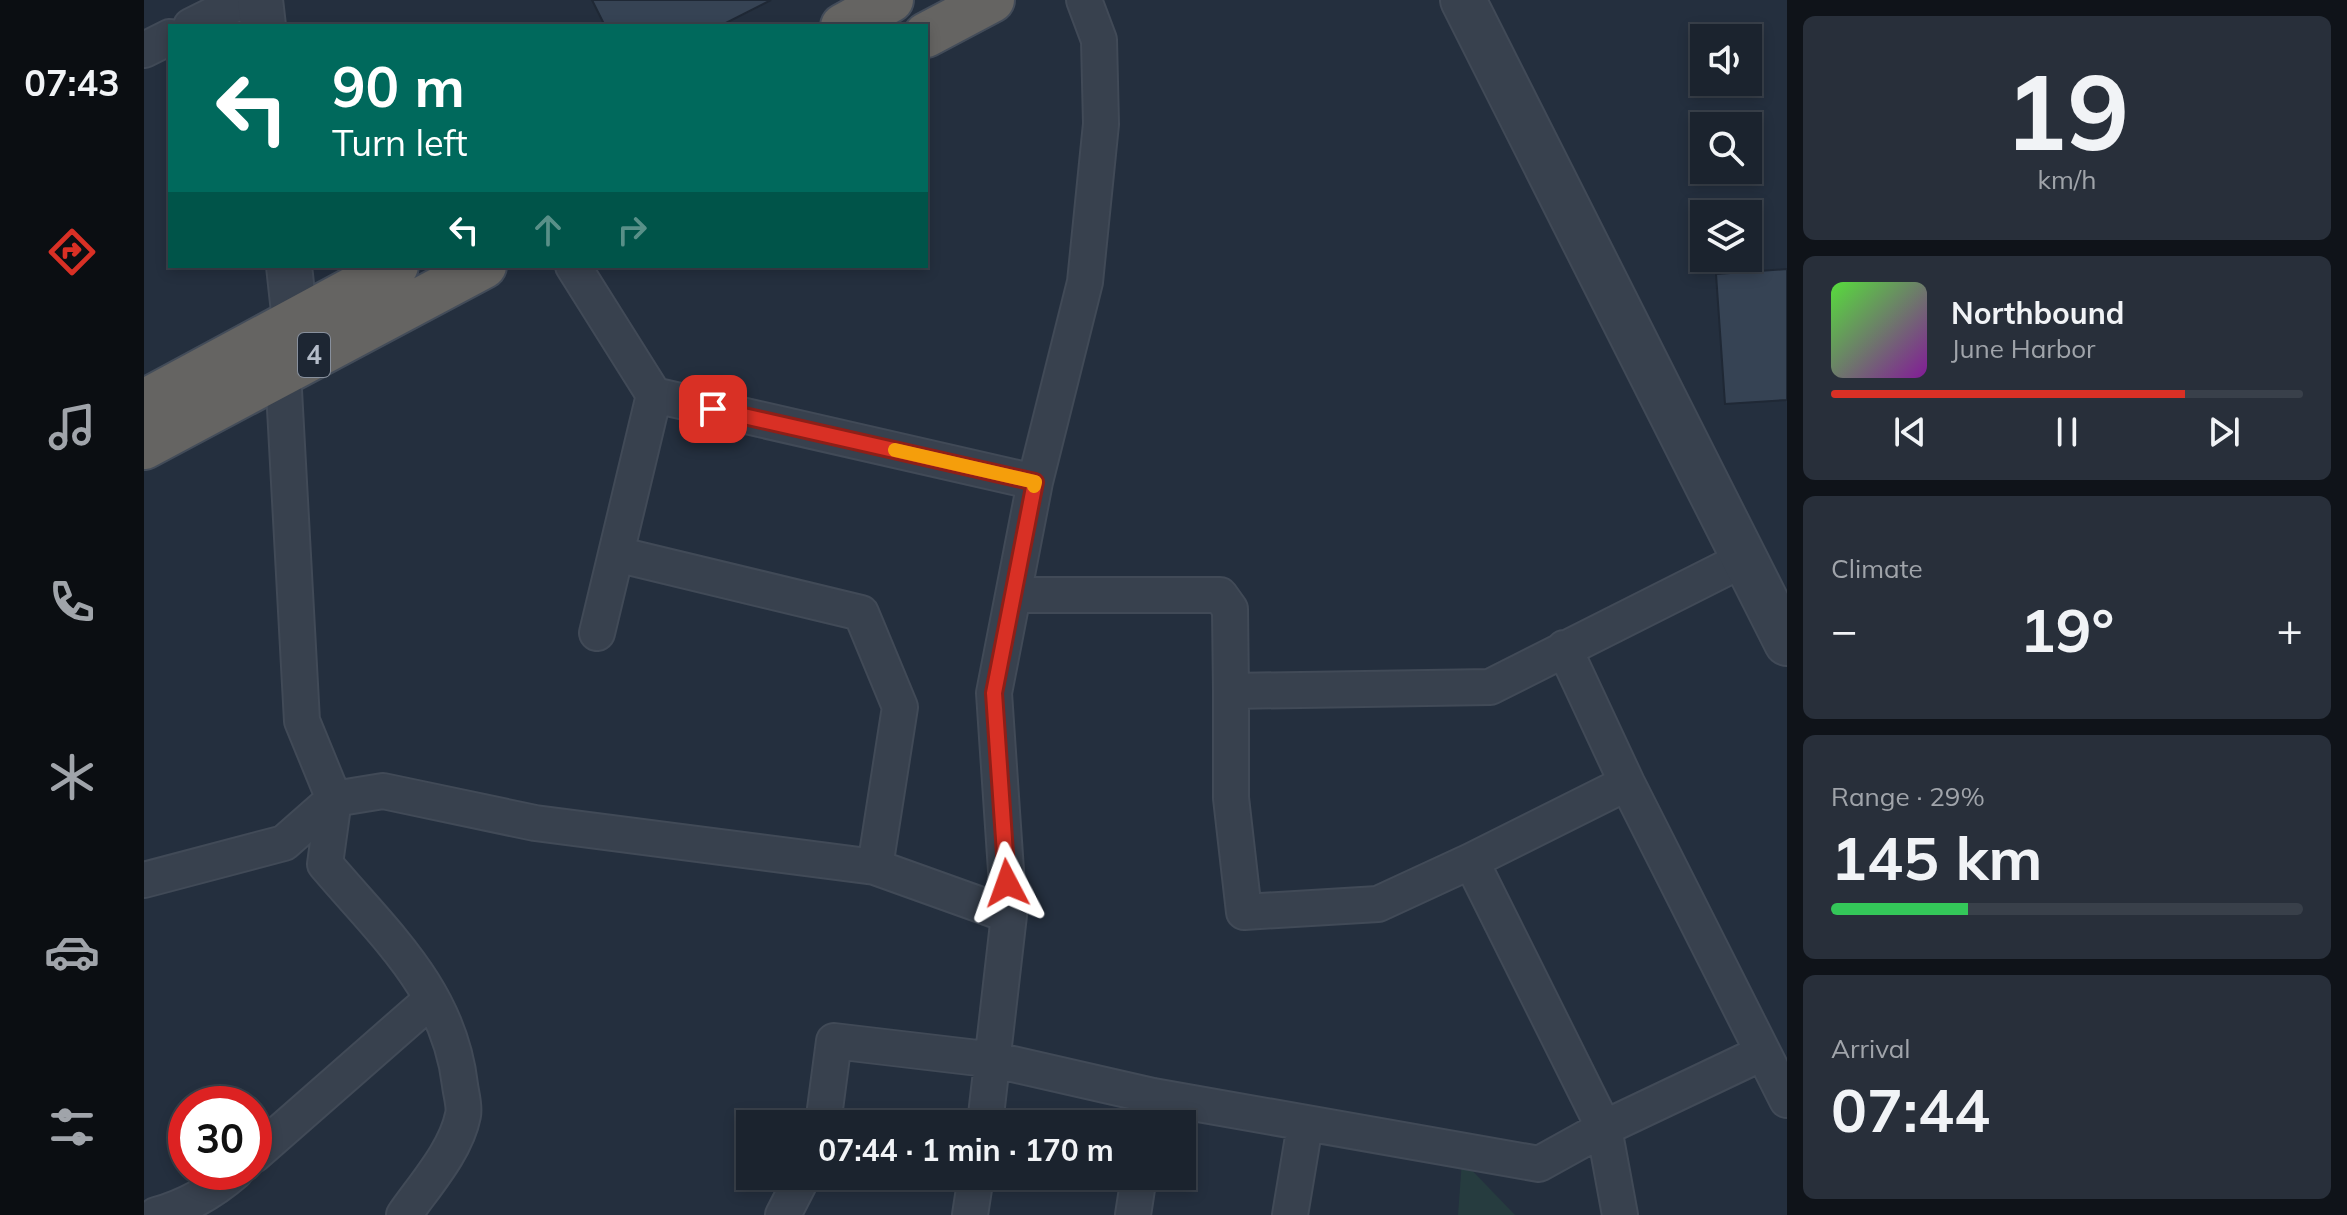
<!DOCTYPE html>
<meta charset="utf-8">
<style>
body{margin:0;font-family:Mulish,sans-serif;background:#282f3a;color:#f1f3f6;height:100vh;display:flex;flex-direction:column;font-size:30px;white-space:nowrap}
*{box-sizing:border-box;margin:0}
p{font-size:26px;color:#a0a4aa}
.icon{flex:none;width:44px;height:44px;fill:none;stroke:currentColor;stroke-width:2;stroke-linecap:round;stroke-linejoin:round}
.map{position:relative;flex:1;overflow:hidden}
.drawer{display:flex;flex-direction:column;gap:16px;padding:16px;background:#0f1319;width:560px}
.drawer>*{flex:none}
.hud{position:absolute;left:24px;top:24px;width:760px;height:244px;border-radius:0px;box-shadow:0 4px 12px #0003,0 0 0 2px #39404a;background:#00695c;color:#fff;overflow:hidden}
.buttons{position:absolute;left:1546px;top:24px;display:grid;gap:16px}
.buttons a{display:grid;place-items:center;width:72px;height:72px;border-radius:0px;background:#1b232e;box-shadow:0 4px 12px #0003,0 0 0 2px #39404a;font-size:40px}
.speed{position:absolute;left:24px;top:1086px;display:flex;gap:16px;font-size:40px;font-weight:700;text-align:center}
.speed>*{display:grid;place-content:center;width:104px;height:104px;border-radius:50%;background:#1b232e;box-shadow:0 4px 12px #0003,0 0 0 2px #39404a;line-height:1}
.speed .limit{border:12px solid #d22;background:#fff;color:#111}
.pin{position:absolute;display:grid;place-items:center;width:68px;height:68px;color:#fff;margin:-34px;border-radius:16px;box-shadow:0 4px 12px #0006}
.me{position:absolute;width:88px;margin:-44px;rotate:356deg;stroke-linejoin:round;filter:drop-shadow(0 0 6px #0008)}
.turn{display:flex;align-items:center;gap:28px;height:168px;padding:0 32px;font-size:36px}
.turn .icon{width:104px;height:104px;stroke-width:2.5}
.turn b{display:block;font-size:56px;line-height:68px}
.lanes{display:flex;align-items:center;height:76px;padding:0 32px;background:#0003;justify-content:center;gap:40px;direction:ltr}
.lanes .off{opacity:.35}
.big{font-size:60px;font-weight:700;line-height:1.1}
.drawer .widget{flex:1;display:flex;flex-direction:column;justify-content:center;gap:12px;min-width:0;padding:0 28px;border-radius:12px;background:#282f3a}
.drawer .dial{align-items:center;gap:0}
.dial b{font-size:104px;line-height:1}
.song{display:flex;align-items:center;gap:24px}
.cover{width:96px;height:96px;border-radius:12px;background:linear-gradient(135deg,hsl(110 70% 55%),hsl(290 70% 35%))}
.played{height:8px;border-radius:4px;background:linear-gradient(90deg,#d93025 75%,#39404a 75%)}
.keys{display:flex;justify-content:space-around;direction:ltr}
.heat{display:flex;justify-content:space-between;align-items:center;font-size:44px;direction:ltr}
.charge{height:12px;border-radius:6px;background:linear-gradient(90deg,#34c759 29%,#39404a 0)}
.trip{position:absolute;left:592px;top:1110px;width:460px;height:80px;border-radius:0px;background:#1b232e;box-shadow:0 4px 12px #0003,0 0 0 2px #39404a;font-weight:700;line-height:80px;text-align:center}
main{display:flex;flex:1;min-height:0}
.tab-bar{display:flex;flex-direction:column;width:144px;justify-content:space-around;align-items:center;background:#0b0e12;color:#a0a4aa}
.tab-bar .icon{width:56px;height:56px}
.tab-bar .selected{color:#d93025}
.tab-bar b{font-size:36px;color:#f1f3f6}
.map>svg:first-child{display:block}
</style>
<main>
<nav class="tab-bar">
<b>07:43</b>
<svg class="icon selected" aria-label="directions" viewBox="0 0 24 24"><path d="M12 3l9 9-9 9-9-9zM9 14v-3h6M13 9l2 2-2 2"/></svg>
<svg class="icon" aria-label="music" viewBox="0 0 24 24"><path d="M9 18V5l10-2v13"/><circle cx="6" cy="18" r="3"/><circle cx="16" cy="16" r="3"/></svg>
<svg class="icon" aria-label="phone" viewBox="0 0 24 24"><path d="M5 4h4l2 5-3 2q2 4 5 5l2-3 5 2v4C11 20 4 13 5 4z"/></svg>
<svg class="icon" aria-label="climate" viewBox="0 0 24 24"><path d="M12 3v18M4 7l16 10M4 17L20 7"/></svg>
<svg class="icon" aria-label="car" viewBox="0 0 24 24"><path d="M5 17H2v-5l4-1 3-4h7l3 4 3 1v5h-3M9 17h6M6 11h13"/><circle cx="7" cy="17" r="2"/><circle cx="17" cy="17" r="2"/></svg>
<svg class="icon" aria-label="filters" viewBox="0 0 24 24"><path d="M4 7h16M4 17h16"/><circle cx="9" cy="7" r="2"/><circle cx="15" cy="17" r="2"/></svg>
</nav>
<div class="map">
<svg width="1643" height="1215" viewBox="0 0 1643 1215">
<rect width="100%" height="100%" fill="#242f3e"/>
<path fill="#263c3f" d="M1318,1160L1371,1215H1314Z"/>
<path fill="#364354" stroke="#1f2835" stroke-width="2" d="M448,0H627L576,26H461Z
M1643,269V400L1581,404L1572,274Z"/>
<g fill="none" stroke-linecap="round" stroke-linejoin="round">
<defs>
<path id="minor" d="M47,26L99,0
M0,50L26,37
M429,266L510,395L891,482
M139,372L158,721L190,799L181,864C240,934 305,990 316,1085C317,1094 321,1106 319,1115C312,1151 280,1186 260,1215
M472,554L717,613L756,707L731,867
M869,595H1076L1086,609L1087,691L1346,687L1600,559
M453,633L510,395
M1420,648L1483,783L1643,1100
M1087,691V798L1100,912L1234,904L1327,861
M0,880L140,843L190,799L239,791L391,823L731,867L865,915
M679,1124L690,1041L851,1060L1009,1096L1395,1164L1460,1128L1618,1053
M841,1124L865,915L850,693L891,482L941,282L957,124L955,40L940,0
M110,1155L288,999
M12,1215C41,1207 68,1192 91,1172
M639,1215L659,1176
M826,1215L832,1176
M989,1215L995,1176
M1146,1215L1161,1125
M1476,1215L1460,1128L1327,861L1483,783"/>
<path id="tertiary" d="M116,0L119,26
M1319,0L1643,643
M143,354L151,321L145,266"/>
<path id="trunk" d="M699,26L747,0
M782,35L848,0
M0,402L252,266
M0,447L340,266"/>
</defs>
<use href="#minor" stroke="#414a57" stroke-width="38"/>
<use href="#tertiary" stroke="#414a57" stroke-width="48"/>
<use href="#trunk" stroke="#434c59" stroke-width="48"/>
<use href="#minor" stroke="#38414e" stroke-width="34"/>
<use href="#tertiary" stroke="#38414e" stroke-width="44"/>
<use href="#trunk" stroke="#656462" stroke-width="44"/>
</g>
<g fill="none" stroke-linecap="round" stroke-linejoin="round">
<defs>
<path id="route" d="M569,409L891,482L850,693L863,883"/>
</defs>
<use href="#route" stroke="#8d1f18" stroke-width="20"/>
<use href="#route" stroke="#d93025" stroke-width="14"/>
<path stroke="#f59e0b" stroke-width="14" d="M751,450L891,482L890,486"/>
</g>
<g text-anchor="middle" stroke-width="8" stroke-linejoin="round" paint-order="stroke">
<rect fill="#1d2633" stroke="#878f9c" stroke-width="2" x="154" y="333" width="32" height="44" rx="6"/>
<g font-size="26" font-weight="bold" fill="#b4bcc9">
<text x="170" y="364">4</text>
</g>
</g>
</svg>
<div class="buttons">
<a><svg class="icon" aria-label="sound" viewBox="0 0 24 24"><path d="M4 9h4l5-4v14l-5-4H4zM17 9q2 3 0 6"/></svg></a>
<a><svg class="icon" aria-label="search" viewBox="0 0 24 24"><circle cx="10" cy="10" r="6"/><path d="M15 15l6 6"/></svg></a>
<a><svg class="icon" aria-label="layers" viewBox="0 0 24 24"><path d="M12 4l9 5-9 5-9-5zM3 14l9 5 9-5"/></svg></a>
</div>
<div class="speed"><div class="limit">30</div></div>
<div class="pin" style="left:569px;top:409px;background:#d93025"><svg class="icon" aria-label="arrive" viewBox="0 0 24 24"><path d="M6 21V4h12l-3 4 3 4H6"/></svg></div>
<svg class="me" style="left:863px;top:883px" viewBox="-20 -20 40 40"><path d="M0-17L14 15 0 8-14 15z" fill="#d93025" stroke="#fff" stroke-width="4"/></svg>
<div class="trip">07:44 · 1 min · 170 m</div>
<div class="hud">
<div class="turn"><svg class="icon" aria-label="left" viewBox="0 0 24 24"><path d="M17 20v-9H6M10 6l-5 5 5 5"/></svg><div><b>90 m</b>Turn left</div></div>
<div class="lanes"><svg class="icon" aria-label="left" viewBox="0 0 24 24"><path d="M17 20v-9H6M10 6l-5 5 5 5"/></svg><svg class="icon off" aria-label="ahead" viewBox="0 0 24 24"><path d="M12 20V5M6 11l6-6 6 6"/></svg><svg class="icon off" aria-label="right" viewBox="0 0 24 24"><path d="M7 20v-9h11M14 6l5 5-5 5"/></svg></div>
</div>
</div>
<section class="drawer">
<div class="widget dial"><b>19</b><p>km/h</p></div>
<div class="widget">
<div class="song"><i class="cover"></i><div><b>Northbound</b><p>June Harbor</p></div></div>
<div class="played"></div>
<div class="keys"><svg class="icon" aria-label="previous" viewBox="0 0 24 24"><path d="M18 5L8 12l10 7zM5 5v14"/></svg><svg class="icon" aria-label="pause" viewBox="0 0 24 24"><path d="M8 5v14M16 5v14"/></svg><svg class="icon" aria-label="next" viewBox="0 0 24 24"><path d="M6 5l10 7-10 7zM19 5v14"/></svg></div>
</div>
<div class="widget"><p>Climate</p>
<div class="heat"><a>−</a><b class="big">19°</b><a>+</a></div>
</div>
<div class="widget"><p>Range · 29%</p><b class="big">145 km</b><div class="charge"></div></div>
<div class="widget"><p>Arrival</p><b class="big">07:44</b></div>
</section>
</main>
